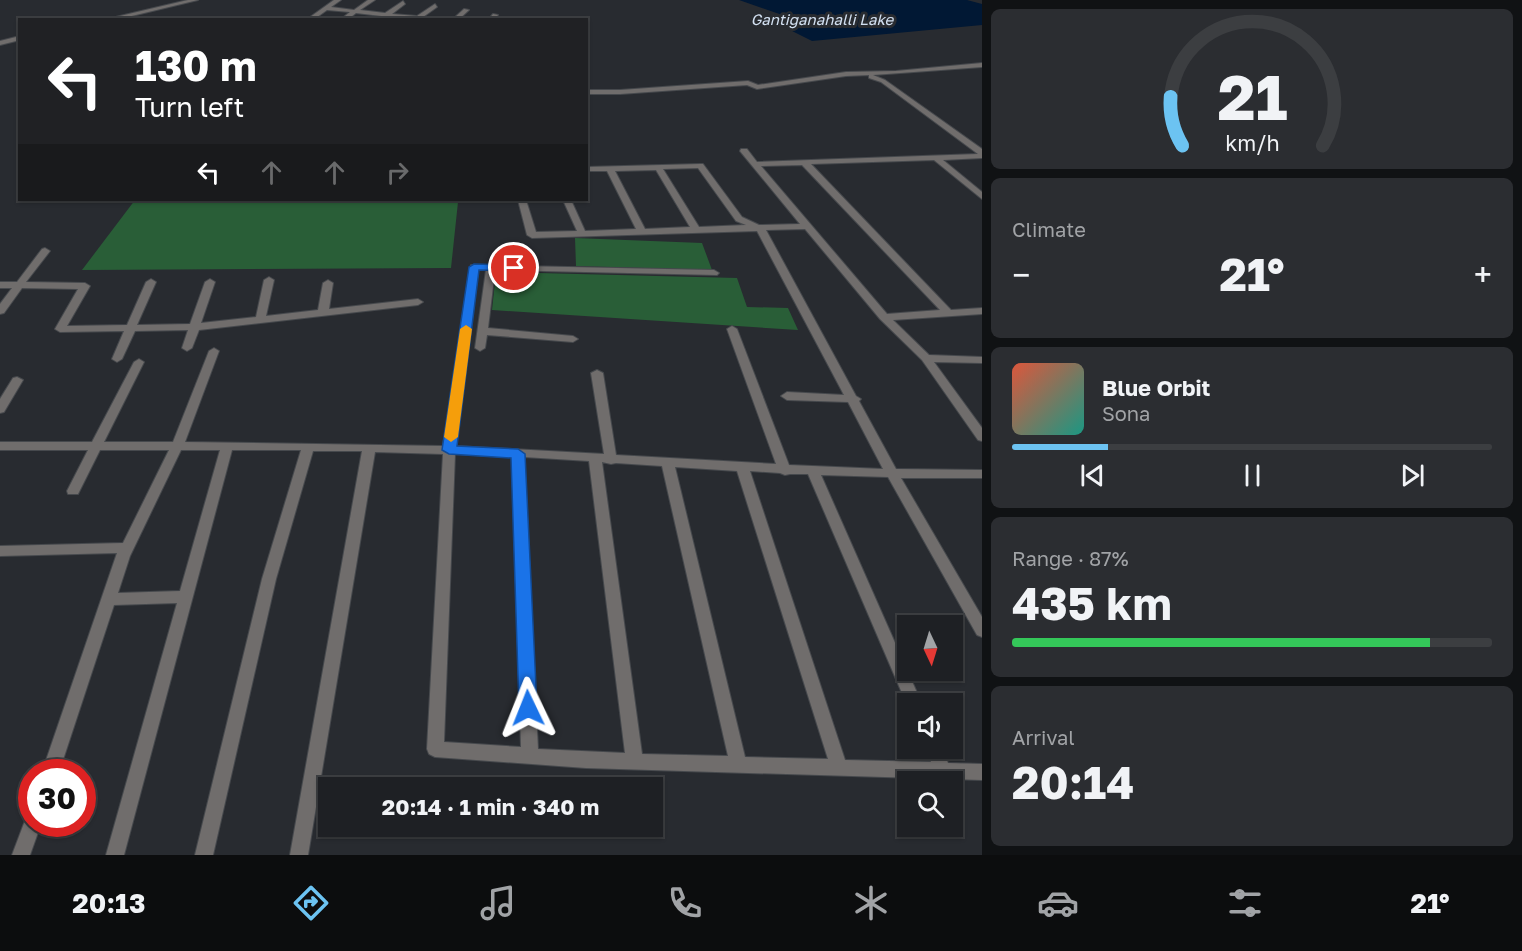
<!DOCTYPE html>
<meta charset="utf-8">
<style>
body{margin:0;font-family:"Golos Text",sans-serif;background:#2b2d31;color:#f1f3f6;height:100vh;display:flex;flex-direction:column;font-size:22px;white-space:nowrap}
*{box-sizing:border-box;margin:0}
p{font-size:20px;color:#a1a3a6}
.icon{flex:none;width:33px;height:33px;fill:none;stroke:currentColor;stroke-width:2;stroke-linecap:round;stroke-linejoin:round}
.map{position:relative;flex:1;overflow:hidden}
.drawer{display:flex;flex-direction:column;gap:9px;padding:9px;background:#101214;width:540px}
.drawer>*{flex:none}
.banner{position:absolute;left:18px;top:18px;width:570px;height:183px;border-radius:0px;box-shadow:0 2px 4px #0004,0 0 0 2px #3c3e41;background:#202124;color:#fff;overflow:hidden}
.needle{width:39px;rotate:176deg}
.buttons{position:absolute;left:897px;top:615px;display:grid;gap:12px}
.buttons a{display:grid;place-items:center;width:66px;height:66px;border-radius:0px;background:#1e2024;box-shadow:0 2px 4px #0004,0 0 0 2px #3c3e41;font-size:30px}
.speed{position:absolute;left:18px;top:759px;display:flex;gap:12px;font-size:30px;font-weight:700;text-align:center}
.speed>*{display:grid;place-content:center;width:78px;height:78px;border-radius:50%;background:#1e2024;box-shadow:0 2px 4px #0004,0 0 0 2px #3c3e41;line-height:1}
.speed .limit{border:9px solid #d22;background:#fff;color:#111}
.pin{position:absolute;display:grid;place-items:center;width:51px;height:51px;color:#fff;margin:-26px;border:3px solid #fff;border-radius:50%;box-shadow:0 2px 6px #0007}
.me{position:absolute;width:66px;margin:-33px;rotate:358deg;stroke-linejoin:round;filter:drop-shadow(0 0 4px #0008)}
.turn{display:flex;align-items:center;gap:21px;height:126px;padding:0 18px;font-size:27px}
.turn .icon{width:78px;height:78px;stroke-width:2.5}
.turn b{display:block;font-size:42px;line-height:51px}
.lanes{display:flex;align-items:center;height:57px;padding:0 18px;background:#0003;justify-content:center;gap:30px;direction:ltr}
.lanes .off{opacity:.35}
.big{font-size:45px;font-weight:700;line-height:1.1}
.drawer .widget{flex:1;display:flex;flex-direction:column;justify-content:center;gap:9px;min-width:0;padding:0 21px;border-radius:9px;background:#2b2d31}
.drawer .dial{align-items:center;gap:0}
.dial svg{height:156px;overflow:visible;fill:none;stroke:#3c3e41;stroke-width:7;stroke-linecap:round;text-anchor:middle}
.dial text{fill:#f1f3f6;stroke:none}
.song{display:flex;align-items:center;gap:18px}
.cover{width:72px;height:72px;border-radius:9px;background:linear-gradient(135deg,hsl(10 70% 55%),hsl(170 70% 35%))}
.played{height:6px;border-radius:3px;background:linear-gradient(90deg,#6cc3f2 20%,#3c3e41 20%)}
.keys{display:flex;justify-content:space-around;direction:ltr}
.heat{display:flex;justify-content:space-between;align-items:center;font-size:33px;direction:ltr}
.charge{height:9px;border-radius:4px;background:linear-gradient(90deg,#34c759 87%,#3c3e41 0)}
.trip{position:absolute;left:318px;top:777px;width:345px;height:60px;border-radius:0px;background:#1e2024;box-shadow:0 2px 4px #0004,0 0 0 2px #3c3e41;font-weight:700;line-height:60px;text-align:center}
.tab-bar{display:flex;height:96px;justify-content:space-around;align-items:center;background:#0c0d0e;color:#a1a3a6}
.tab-bar .icon{width:42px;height:42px}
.tab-bar .current{color:#6cc3f2}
.tab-bar b{font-size:27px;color:#f1f3f6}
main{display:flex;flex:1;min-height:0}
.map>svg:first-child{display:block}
</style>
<main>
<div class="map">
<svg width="982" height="855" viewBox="0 0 982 855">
<rect width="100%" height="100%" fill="#282b30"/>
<path fill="#295e37" d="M135,200H471L458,202L451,268L82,270Z
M575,238L702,243L712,270L576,266Z
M496,272L737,278L747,307L788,308L798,330L492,310Z"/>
<path fill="#011834" d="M739,0H967L982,4V25L812,41L790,30L791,18Z"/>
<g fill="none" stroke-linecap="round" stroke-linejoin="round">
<defs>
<path id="minor" d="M334,0H341L331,7L354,10L368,0H375L360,10L385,13L403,1L405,4L392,14L417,16L435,4L437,7L423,17L437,20H415L356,13L347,20H340L350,12L327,10L313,20H306Z
M464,9L469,10L458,20H452Z
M493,14L498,15L494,20H488Z
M982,63V67L873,75L885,80L982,149V158L943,160L982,192V199L934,160L811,164L951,310L982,308V314L893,320L929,355L982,357V363L934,362L982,428V441L978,440L922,360L880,319L805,229L766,230L856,396L861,399L859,401L896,469L982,470V478H901L982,617V637L977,635L888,477L821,475L922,704H908V707L808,474H790L785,475L780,473L750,471L845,760L931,762L925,748H942L948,763L982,764V780L586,768L435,757L429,754L427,749L443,454L375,452L308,855H290L362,451H313L276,579L213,855H195L262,579L301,450H232L124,855H106L177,603L114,605L59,772H42L117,553L0,556V546L123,543L169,450H100L78,494H68L67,491L88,450H0V442H92L134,362L139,359L144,362L104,442H173L209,351L214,348L219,351L185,442L443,446L471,265L714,270L719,273L717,275L495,270L488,328L573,336L578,339L573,342L487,335L485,348L480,351L475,348L486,270H478L456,446L604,454L591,373L597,370L603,373L616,455L776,464L727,329L732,326L737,329L789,465L883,469L848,402L787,400L781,396L787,392L844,395L757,231L532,238L527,235L518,200H526L536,232L577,231L563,200H571L585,231L636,229L607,171H586V167L700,164H703L742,217L759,225L800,224L740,151L741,149H747L757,162L978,154L881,82L869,78V75L846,76L757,89L747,85L620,94H586V90H620L748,81L758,85L846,72L896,71ZM802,165L940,310L887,314L761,166ZM698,168L736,221L746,225L699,227L663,169ZM656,170L690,227L645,229L615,171ZM181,450H220L180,591L118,593L130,556ZM455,454L512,457L521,747L444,742ZM524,457L589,461L625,753L538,749ZM602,462L611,464L616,463L662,466L728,756L642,754ZM675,467L737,471L828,759L745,757Z
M45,248L50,251L26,282L85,283L90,286L67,326L127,325L146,282L151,279L156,282L137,325L190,324L205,282L210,279L215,282L201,323L256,317L264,280L269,277L274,280L266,316L318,310L323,283L328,280L333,283L329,309L418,299L423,302L418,305L199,330L192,348L187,351L182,348L188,330L135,331L122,359L117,362L112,359L124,331L60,332L55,329L78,289L22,288L4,313L0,314V304L12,288H0V282H17L42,249Z
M17,377L23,380L4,412L0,413V399L13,378Z
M32,815V824H41L30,855H12L26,818Z"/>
<path id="tertiary" d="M188,0H198L115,20H103Z
M20,36V40L0,45V41Z"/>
</defs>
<use href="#minor" stroke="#46494d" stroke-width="2"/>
<use href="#tertiary" stroke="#46494d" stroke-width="2"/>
<use href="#minor" fill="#706d6c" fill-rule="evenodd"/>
<use href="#tertiary" fill="#706d6c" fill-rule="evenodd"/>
</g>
<path fill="#1a73e8" stroke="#114b97" stroke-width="1.5" d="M474,264L514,265L519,268L514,271L479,270L457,446L518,449L525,454L537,708L534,714L528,716L521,714L519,708L511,458L449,454L442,450L469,267Z"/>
<path fill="#f59e0b" d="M466,325L472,329L458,437L451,442L444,437L460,329Z"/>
<g text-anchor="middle" stroke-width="6" stroke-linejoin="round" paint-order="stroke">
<g font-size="15" font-style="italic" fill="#d3e1f2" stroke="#282b30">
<text x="822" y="25">Gantiganahalli Lake</text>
</g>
</g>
</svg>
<div class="buttons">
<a><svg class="needle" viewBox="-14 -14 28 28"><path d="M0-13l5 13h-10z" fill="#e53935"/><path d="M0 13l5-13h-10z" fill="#a1a3a6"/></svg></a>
<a><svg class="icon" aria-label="sound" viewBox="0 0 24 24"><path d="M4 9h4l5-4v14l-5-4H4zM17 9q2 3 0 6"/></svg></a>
<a><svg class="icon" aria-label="search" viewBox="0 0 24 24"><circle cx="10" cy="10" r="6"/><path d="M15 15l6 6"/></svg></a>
</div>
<div class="speed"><div class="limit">30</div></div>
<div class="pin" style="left:514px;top:268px;background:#d93025"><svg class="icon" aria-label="arrive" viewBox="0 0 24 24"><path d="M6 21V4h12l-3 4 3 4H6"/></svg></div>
<svg class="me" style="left:528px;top:708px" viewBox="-20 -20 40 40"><path d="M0-17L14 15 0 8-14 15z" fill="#1a73e8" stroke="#fff" stroke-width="4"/></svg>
<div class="trip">20:14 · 1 min · 340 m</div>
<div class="banner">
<div class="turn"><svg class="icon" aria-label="left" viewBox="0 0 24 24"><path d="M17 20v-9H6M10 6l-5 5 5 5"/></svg><div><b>130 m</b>Turn left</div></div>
<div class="lanes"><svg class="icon" aria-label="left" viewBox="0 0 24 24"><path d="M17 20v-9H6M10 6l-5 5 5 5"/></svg><svg class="icon off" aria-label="ahead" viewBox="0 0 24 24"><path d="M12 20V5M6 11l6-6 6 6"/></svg><svg class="icon off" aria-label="ahead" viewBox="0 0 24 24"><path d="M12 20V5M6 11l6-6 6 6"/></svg><svg class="icon off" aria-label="right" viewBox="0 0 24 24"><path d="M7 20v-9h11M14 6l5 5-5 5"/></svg></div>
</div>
</div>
<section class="drawer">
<div class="widget dial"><svg viewBox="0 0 100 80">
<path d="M14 69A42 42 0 1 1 86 69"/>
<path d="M14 69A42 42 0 0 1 8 44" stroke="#6cc3f2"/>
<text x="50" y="56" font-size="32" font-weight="700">21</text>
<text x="50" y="72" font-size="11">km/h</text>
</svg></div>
<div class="widget"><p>Climate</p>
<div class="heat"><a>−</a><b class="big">21°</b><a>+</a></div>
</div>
<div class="widget">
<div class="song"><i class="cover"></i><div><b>Blue Orbit</b><p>Sona</p></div></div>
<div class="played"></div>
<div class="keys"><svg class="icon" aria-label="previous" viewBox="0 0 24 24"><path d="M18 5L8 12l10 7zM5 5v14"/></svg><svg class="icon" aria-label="pause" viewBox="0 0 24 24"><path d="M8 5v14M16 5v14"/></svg><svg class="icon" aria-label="next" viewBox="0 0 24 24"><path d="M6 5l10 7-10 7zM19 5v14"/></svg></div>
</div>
<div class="widget"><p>Range · 87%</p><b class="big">435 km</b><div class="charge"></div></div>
<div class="widget"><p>Arrival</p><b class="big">20:14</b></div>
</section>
</main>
<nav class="tab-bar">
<b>20:13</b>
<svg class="icon current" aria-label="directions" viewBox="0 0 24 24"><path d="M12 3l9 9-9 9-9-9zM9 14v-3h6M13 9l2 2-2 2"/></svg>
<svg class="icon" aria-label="music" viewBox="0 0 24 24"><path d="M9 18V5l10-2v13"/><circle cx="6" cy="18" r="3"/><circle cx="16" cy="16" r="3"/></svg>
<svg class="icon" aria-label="phone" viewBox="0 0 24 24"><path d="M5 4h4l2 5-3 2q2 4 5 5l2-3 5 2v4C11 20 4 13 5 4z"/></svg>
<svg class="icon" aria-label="climate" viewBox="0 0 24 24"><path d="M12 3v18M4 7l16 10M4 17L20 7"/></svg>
<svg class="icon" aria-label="car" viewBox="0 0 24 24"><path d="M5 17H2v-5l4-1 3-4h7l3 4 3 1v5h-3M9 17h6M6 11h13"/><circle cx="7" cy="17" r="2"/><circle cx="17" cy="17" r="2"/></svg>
<svg class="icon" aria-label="filters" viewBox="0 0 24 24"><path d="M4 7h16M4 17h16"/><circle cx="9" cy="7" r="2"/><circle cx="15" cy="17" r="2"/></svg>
<b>21°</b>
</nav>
